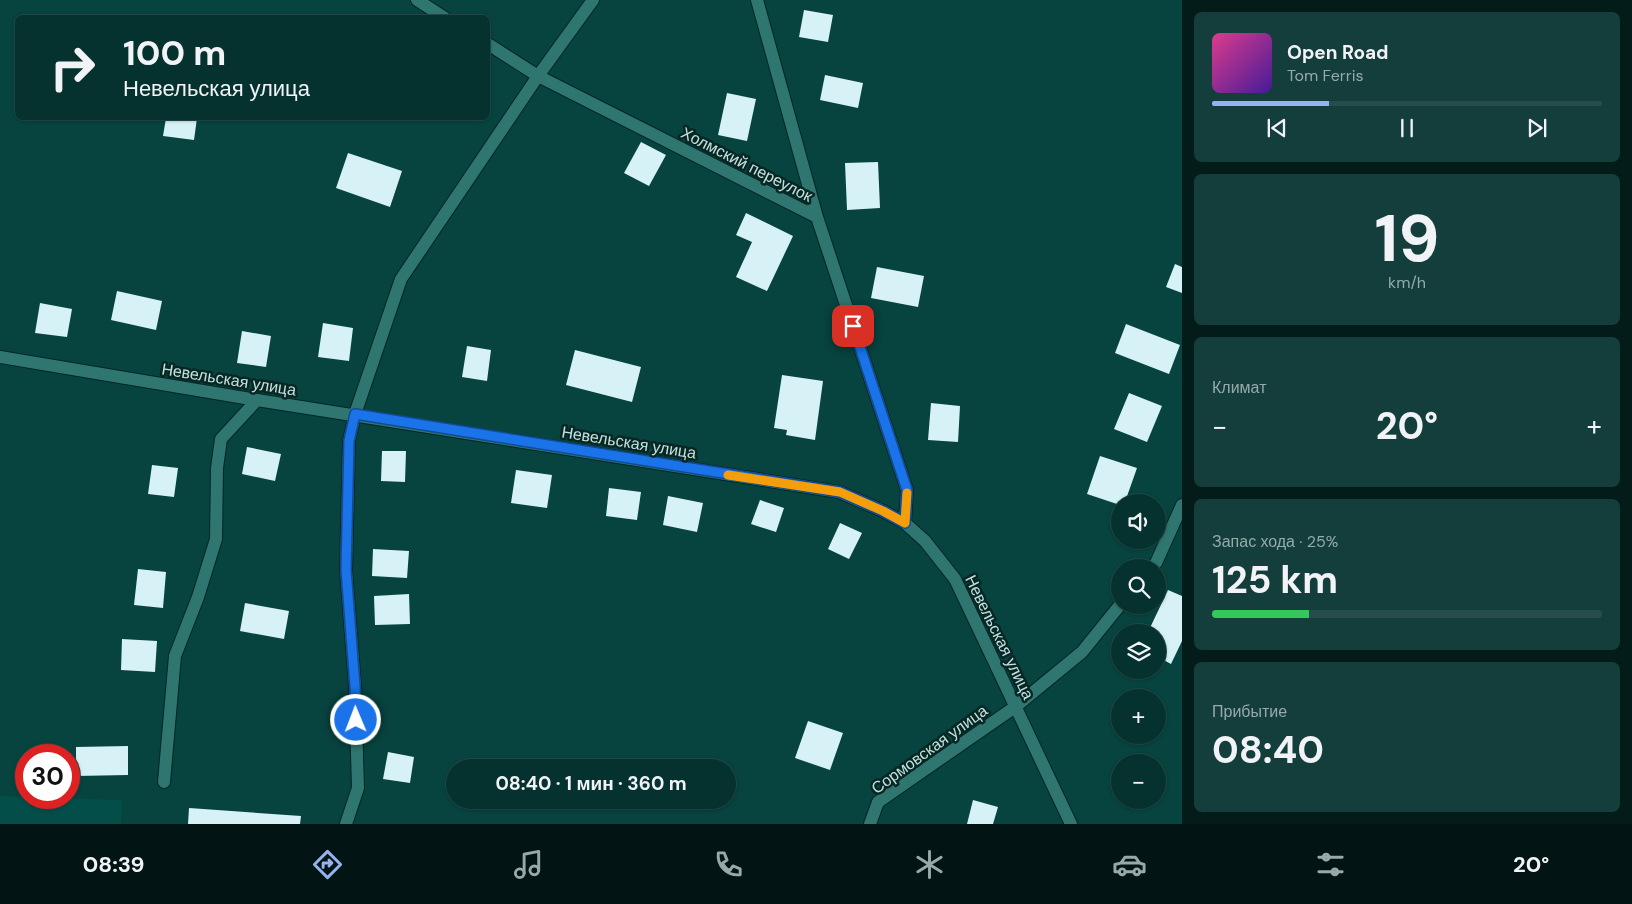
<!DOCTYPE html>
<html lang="ru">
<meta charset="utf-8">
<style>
body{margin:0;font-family:"DM Sans",sans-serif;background:#133e3b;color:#f1f3f6;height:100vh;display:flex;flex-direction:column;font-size:19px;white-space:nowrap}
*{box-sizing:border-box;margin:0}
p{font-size:16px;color:#97aaaa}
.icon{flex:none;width:28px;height:28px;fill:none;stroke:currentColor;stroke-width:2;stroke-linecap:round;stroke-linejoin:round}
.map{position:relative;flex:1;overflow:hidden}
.panel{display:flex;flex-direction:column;gap:12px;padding:12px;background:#031c1a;width:450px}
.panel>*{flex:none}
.banner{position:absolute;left:15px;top:15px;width:475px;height:105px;border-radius:8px;box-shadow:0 1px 4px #0004,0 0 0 1px #264d4b;background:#05322f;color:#f1f3f6;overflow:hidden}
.fabs{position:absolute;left:1111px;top:494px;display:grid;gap:10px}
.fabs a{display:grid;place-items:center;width:55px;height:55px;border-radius:50%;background:#05322f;box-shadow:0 1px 4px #0004,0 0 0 1px #264d4b;font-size:25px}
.speed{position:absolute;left:15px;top:744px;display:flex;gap:10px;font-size:25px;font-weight:700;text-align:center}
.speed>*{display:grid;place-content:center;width:65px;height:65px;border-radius:50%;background:#05322f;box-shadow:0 1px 4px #0004,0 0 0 1px #264d4b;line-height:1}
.speed .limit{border:8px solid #d22;background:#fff;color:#111}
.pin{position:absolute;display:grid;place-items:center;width:42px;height:42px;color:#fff;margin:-21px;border-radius:10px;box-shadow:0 2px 8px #0006}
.me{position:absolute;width:55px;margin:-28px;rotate:359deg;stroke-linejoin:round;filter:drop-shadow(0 0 4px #0008)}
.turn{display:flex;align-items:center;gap:18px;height:105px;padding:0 25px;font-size:22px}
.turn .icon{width:65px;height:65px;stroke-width:2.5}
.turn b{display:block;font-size:35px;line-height:42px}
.big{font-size:38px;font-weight:700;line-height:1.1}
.panel .card{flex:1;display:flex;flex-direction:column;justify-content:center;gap:8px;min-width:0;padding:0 18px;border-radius:8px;background:#133e3b}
.panel .dial{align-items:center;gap:0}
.dial b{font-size:65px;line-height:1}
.song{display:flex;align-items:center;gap:15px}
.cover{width:60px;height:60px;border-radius:8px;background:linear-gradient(135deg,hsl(330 70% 55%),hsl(260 70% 35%))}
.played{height:5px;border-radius:2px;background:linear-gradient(90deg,#95b2f1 30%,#264d4b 30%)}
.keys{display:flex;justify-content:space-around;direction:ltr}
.heat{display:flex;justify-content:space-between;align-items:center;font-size:28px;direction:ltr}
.charge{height:8px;border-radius:4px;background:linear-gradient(90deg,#34c759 25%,#264d4b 0)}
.trip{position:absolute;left:446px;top:759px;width:290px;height:50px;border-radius:25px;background:#05322f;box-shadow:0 1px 4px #0004,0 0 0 1px #264d4b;font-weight:700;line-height:50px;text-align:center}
.tab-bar{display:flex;height:80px;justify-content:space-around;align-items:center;background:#021413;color:#97aaaa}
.tab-bar .icon{width:35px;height:35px}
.tab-bar .current{color:#95b2f1}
.tab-bar b{font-size:22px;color:#f1f3f6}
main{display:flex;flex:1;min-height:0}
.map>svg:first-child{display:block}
</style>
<main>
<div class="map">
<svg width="1182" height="824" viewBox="0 0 1182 824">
<rect width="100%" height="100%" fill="#07433f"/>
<path fill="#044e4a" d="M0,796L122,800L121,824H0Z"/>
<path fill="#d7f2f6" d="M804,10L833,15L828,42L799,37Z
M825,75L863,83L858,108L820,100Z
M727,93L756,99L747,141L718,135Z
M166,118H197L194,140L163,136Z
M641,142L666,155L649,186L624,173Z
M348,153L402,171L390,207L336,188Z
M878,162L880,208L847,210L845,163Z
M746,213L793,236L767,291L736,277L752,242L736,235Z
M1175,264L1182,267V293L1166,287Z
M877,267L924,276L918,307L871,298Z
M117,291L162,301L156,330L111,320Z
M40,303L72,309L67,337L35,333Z
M323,323L353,328L349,361L318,357Z
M1126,324L1180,345L1169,374L1115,353Z
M242,331L271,336L266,367L237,363Z
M467,346L491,350L487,381L462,377Z
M575,350L641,367L632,402L566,385Z
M782,375L823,381L815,440L786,435L787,430L774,428Z
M1129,393L1162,406L1147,442L1114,429Z
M931,403L960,406L958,442L928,440Z
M247,447L281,454L275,481L242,474Z
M382,451H406L405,482L381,481Z
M1100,456L1137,468L1125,502H1120V505L1087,494Z
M152,465L178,468L174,497L148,494Z
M516,470L552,475L547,508L511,503Z
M609,488L641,492L637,520L606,516Z
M668,496L703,503L697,532L663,525Z
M760,500L784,508L776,532L751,524Z
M840,523L862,533L849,559L828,549Z
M373,549L409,551L407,578L372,576Z
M138,569L166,572L163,608L134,605Z
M1168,590L1182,596V641L1171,664L1158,657V632H1148Z
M409,594L410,624L375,625L374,596Z
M245,603L289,611L284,639L240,631Z
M122,639L157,641L155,672L121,670Z
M808,721L843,733L830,770L795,758Z
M128,746V775L76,776V747Z
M388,752L414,757L410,783L383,779Z
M973,800L998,807L993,824H967Z
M189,808L301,816L300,824H188Z"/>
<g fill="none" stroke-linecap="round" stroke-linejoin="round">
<defs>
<path id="minor" d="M417,0L445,18
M757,0L817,217
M488,44L538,76L817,217L907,490L905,523
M0,357L257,400L839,492L883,511L905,523L925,541L955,579L1071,824
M1152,568L1156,563L1182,505
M164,782L175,656L198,597L216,539L217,468L221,439L257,400
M346,824L358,788L355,686L346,570L349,441L355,414L401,279L538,76L593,0
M870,824L878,802L1015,707L1082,652L1120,605"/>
</defs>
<use href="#minor" stroke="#002725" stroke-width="14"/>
<use href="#minor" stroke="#2f7671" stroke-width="12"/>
</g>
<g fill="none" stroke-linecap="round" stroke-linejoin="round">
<defs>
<path id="route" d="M356,720L355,686L346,570L349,441L355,414L840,492L883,511L905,523L907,490L853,326"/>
</defs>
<use href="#route" stroke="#114b97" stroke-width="12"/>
<use href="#route" stroke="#1a73e8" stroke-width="9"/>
<path stroke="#f59e0b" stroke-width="9" d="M728,475L840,492L883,511L905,523L907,493"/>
</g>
<g text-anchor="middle" stroke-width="5" stroke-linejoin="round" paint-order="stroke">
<g font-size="16" fill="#c0e2de" stroke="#082624">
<text transform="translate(747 164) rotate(27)" y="6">Холмский переулок</text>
<text transform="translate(229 379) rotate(9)" y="6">Невельская улица</text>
<text transform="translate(629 442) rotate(9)" y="6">Невельская улица</text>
<text transform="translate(1000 637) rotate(64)" y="6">Невельская улица</text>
<text transform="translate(929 749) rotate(-36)" y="6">Сормовская улица</text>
</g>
</g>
</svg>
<div class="fabs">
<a><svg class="icon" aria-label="sound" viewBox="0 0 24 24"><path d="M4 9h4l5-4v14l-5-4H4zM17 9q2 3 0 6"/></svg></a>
<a><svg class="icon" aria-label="search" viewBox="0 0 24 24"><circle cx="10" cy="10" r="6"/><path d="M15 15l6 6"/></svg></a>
<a><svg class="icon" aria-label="layers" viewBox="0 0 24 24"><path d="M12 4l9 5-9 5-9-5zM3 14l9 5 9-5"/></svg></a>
<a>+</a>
<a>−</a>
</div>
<div class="speed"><div class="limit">30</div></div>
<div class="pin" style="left:853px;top:326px;background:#d93025"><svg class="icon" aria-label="arrive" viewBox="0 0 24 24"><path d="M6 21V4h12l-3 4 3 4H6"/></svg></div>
<svg class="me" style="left:356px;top:720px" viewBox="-20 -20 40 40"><circle r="17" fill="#1a73e8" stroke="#fff" stroke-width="3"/><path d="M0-11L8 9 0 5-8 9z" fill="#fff"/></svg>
<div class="trip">08:40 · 1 мин · 360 m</div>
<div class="banner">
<div class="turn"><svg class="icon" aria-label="right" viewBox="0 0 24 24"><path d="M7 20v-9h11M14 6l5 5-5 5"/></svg><div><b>100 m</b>Невельская улица</div></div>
</div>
</div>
<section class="panel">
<div class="card">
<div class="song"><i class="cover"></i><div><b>Open Road</b><p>Tom Ferris</p></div></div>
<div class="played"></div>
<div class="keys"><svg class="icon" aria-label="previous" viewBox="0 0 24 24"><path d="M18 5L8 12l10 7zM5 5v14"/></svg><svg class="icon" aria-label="pause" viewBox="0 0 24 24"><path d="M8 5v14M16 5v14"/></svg><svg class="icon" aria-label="next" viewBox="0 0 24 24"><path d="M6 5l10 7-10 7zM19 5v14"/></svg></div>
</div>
<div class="card dial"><b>19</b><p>km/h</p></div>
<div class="card"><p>Климат</p>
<div class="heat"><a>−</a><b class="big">20°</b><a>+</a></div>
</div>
<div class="card"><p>Запас хода · 25%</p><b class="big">125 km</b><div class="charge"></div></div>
<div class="card"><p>Прибытие</p><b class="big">08:40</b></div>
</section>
</main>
<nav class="tab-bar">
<b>08:39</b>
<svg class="icon current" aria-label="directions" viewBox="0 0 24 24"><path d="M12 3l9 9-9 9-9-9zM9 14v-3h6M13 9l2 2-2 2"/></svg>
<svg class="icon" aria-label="music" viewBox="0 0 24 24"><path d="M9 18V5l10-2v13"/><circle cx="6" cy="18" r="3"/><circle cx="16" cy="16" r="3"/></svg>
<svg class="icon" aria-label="phone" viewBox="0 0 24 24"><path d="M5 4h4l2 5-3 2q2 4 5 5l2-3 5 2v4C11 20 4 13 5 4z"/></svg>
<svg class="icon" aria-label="climate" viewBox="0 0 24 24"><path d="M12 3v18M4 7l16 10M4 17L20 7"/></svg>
<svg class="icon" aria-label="car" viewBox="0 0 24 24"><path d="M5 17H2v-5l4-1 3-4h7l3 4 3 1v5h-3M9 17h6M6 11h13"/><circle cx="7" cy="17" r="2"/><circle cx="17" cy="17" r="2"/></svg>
<svg class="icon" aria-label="filters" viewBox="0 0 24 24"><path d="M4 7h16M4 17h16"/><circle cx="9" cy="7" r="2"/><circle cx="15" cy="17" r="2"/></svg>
<b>20°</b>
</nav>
